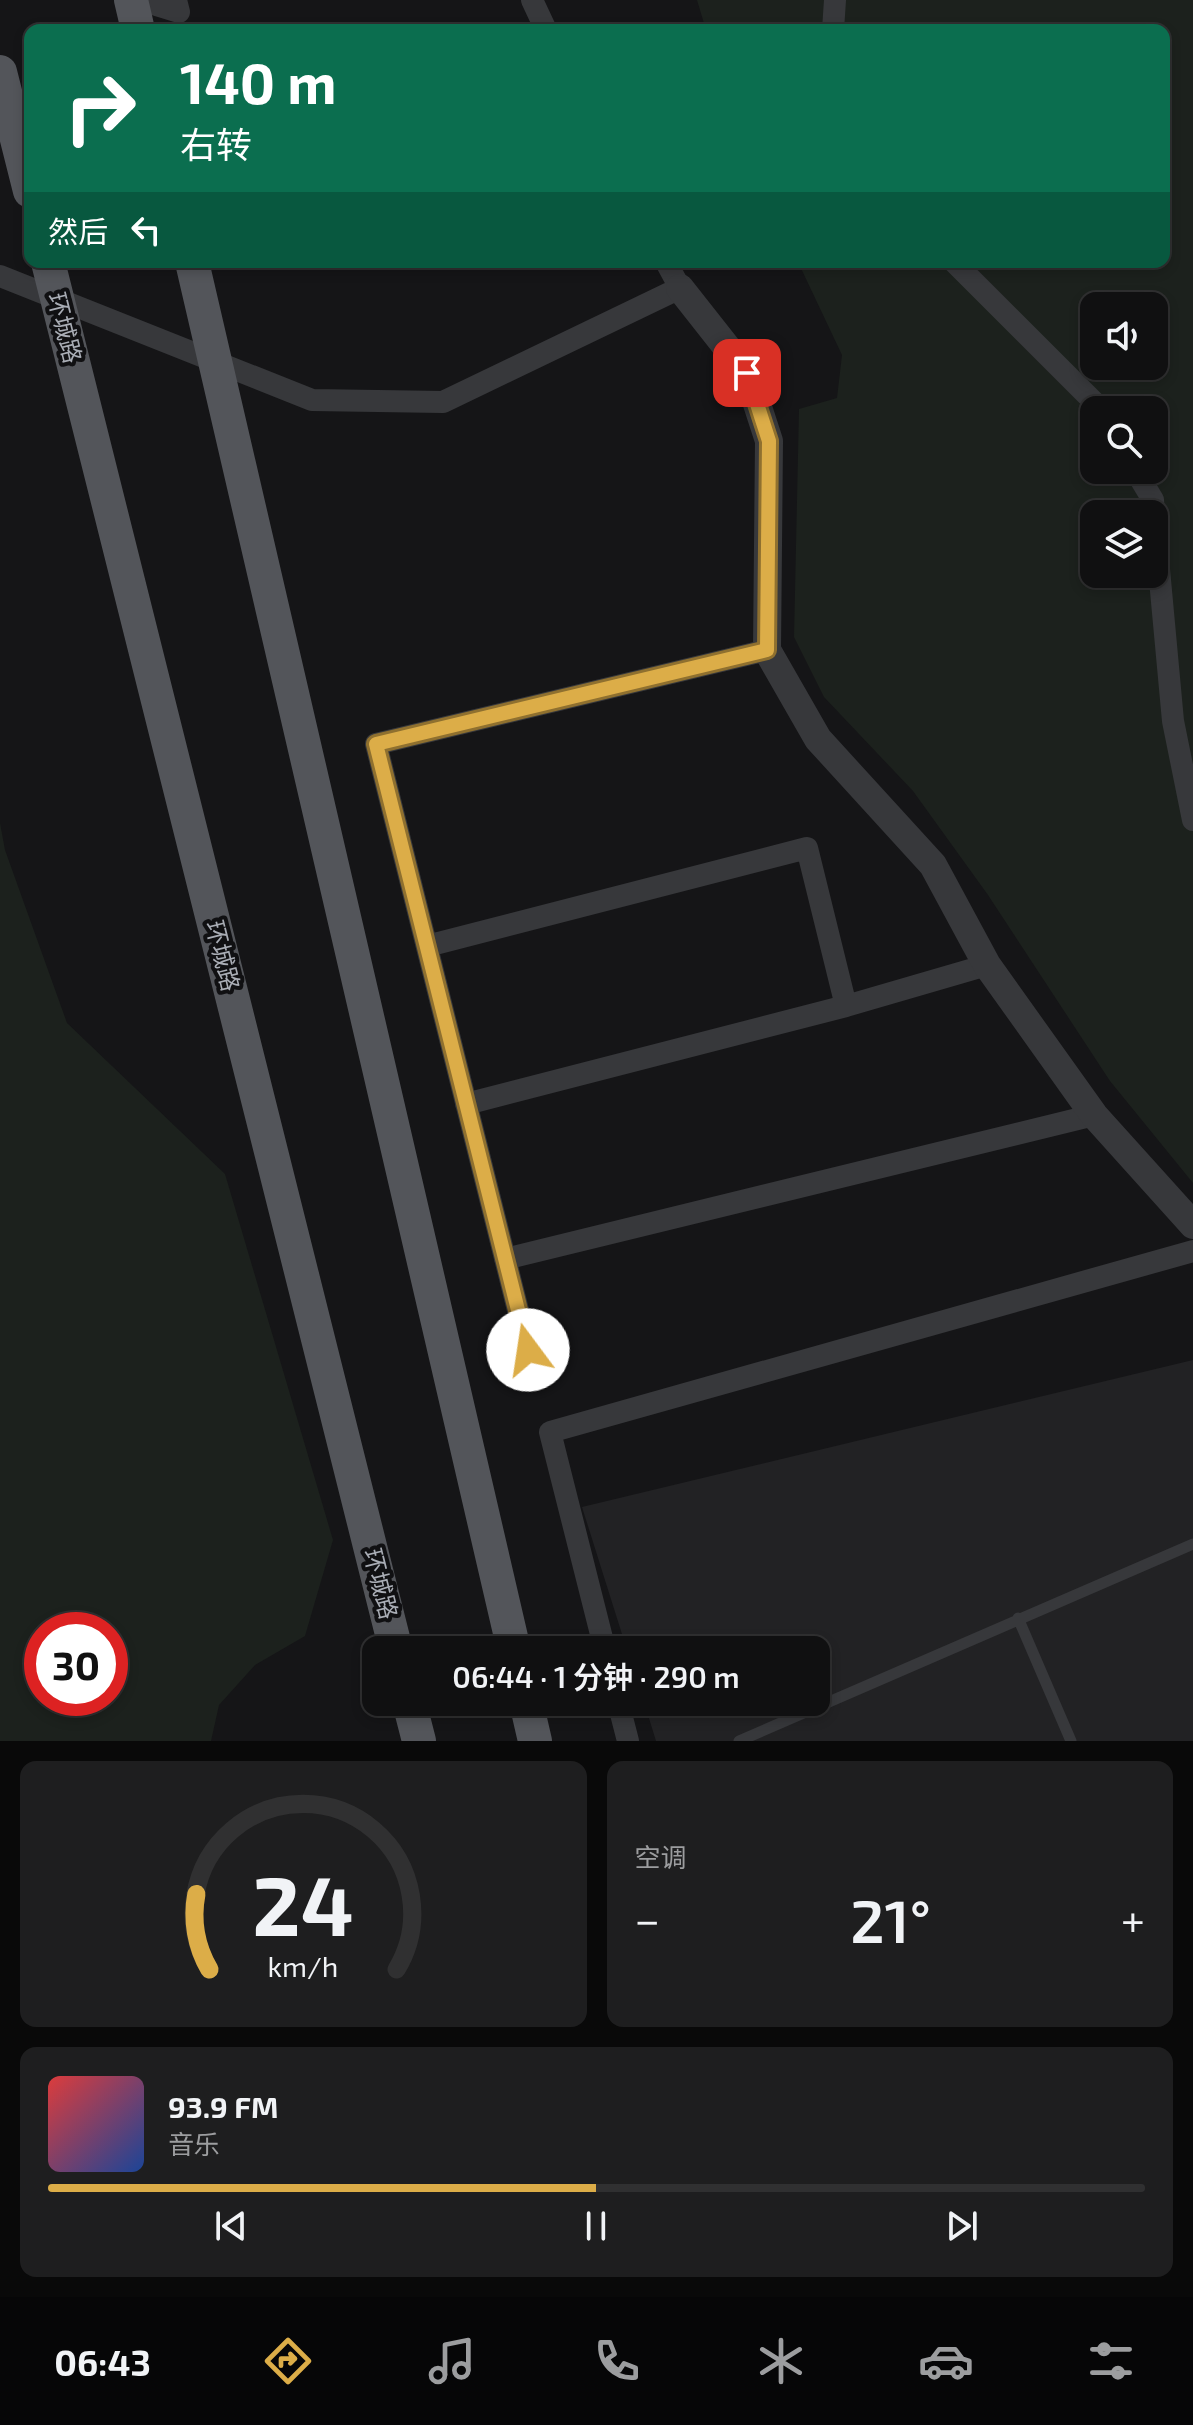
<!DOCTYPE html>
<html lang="zh">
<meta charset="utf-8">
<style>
body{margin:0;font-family:"Exo 2","Noto Sans SC",sans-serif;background:#1e1e1f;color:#f1f3f6;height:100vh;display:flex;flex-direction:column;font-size:30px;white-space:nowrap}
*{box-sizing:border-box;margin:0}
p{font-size:26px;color:#9c9d9f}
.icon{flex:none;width:44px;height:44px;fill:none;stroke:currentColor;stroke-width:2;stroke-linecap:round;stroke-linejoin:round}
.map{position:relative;height:1741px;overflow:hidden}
.drawer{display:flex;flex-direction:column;gap:20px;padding:20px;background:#090909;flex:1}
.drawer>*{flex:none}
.guide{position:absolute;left:24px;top:24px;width:1146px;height:244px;border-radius:16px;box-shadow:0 4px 12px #0003,0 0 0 2px #303031;background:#0b6e4f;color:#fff;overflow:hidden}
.controls{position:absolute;left:1080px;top:292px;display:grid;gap:16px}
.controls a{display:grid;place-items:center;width:88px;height:88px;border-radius:16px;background:#101011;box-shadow:0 4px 12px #0003,0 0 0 2px #303031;font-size:40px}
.speed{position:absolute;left:24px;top:1612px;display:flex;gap:16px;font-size:40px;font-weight:700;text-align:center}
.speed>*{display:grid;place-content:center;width:104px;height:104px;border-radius:50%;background:#101011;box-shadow:0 4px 12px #0003,0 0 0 2px #303031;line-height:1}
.speed .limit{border:12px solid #d22;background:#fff;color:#111}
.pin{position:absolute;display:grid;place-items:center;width:68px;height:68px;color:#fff;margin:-34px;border-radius:16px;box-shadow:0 4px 12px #0006}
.me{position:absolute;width:88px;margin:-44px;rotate:346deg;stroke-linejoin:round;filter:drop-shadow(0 0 6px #0008)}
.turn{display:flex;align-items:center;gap:28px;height:168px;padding:0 24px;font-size:36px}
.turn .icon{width:104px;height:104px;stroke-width:2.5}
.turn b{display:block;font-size:56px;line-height:68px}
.then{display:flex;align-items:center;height:76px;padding:0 24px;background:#0003;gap:16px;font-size:30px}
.big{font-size:60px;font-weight:600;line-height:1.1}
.drawer .widget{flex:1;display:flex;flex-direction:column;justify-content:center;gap:12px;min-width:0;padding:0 28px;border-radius:16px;background:#1e1e1f}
.drawer .dial{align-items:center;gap:0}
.dial svg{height:208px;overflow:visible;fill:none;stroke:#303031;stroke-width:7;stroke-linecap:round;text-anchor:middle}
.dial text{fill:#f1f3f6;stroke:none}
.song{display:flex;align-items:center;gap:24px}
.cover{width:96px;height:96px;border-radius:12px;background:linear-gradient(135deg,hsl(0 70% 55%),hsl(220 70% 35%))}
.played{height:8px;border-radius:4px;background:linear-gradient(90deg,#dcad48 50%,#303031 50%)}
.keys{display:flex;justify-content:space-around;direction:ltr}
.heat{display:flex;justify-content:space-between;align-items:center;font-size:44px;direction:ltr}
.drawer .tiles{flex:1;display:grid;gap:20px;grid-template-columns:1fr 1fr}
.widget:last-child{grid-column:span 2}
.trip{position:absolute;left:362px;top:1636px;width:468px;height:80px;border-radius:16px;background:#101011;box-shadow:0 4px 12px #0003,0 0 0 2px #303031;font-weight:600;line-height:80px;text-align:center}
.tab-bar{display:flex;height:128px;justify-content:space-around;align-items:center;background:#060607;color:#9c9d9f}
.tab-bar .icon{width:56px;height:56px}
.tab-bar .on{color:#dcad48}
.tab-bar b{font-size:36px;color:#f1f3f6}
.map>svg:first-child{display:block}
</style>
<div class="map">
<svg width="1193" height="1741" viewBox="0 0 1193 1741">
<rect width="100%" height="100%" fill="#151517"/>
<path fill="#222224" d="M1193,1360V1741H656L644,1702H816V1650H627L582,1507Z"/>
<path fill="#1c211d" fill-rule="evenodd" d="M697,0H1193V1183L1110,1081L988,895L913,791L824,697L794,637L799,409L837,398L842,355L798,262H1164V30H706ZM1094,306H1154V366H1094ZM1094,410H1154V470H1094ZM1094,514H1154V574H1094Z
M0,823L5,850L67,1023L225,1174L333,1540L305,1636L255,1665L219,1705L211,1741H0ZM110,1630V1698H42V1630Z"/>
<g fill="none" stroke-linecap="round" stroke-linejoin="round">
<path stroke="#37383b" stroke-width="11" d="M1018,1618L1071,1741
M739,1741L1193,1544"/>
<path stroke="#37383b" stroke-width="22" d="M140,0L179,12L176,0
M532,0L546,30
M833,30L835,0
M954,262L1102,410
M0,276L312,400L443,402L680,288L666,262
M1135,470L1153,500L1154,514
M1154,515L1173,721L1193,820
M427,946L807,848L846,1006
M466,1104L846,1006L987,965
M505,1259L1094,1115
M528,1350L376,744L767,650
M605,1650L550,1432L1193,1251
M618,1702L628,1741"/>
<path stroke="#37383b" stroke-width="28" d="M680,288L747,373L769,441L767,650L818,739L933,865L987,965L1094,1115L1193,1225"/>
<path stroke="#53555a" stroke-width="34" d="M131,0L138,30
M0,72L30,191
M409,1702L419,1741
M526,1702L535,1741"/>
<path stroke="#53555a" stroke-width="34" d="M48,262L396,1650
M192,262L514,1650"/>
</g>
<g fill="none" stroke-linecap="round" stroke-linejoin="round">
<defs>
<path id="route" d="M528,1350L376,744L767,650L769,441L747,373"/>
</defs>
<use href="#route" stroke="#8f702f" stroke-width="20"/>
<use href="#route" stroke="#dcad48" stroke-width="14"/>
</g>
<g text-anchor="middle" stroke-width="8" stroke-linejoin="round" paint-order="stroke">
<g font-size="24" fill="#a9adb5" stroke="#101012">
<text transform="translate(64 328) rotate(76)" y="8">环城路</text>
<text transform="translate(222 956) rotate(76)" y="8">环城路</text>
<text transform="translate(380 1584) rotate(76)" y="8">环城路</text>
</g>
</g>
</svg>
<div class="controls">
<a><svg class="icon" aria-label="sound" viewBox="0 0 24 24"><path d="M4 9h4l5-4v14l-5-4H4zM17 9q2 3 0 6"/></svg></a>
<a><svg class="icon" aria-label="search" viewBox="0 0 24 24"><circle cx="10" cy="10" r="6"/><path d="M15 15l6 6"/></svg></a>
<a><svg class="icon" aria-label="layers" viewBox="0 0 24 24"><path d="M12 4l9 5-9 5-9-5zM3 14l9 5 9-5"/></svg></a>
</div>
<div class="speed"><div class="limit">30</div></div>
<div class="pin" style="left:747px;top:373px;background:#d93025"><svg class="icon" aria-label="arrive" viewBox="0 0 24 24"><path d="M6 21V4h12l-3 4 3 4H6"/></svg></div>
<svg class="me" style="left:528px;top:1350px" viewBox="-20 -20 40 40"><circle r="19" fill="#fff"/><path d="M0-13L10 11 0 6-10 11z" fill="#dcad48"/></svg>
<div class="trip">06:44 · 1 分钟 · 290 m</div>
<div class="guide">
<div class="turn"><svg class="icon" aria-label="right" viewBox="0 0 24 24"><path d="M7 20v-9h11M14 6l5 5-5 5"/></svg><div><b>140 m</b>右转</div></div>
<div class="then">然后<svg class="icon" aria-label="left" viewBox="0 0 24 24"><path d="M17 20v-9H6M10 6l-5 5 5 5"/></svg></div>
</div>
</div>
<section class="drawer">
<div class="tiles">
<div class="widget dial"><svg viewBox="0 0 100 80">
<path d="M14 69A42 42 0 1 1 86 69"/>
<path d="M14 69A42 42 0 0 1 9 40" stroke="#dcad48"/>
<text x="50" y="56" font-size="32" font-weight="700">24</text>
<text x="50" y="72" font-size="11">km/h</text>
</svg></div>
<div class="widget"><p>空调</p>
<div class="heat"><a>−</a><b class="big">21°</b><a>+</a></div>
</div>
<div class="widget">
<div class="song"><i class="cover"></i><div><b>93.9 FM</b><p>音乐</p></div></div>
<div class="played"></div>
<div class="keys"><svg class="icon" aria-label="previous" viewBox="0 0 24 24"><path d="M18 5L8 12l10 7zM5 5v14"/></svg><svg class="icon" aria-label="pause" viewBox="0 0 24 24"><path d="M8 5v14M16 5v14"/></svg><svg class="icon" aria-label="next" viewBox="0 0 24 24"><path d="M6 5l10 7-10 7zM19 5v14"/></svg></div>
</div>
</div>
</section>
<nav class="tab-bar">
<b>06:43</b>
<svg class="icon on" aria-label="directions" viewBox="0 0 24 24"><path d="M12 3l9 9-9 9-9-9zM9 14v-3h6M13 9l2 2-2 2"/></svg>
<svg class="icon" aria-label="music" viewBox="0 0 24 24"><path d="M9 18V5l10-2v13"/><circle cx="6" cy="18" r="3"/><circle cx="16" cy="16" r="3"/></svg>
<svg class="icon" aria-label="phone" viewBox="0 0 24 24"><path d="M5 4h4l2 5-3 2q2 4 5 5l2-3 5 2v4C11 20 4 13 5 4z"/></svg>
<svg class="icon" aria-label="climate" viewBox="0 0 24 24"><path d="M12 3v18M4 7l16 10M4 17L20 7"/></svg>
<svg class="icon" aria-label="car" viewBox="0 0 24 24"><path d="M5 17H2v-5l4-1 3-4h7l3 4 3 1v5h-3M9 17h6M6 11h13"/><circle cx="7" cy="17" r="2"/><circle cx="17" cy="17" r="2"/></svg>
<svg class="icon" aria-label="filters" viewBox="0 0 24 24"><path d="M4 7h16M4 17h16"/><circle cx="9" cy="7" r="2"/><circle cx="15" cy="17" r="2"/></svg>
</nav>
